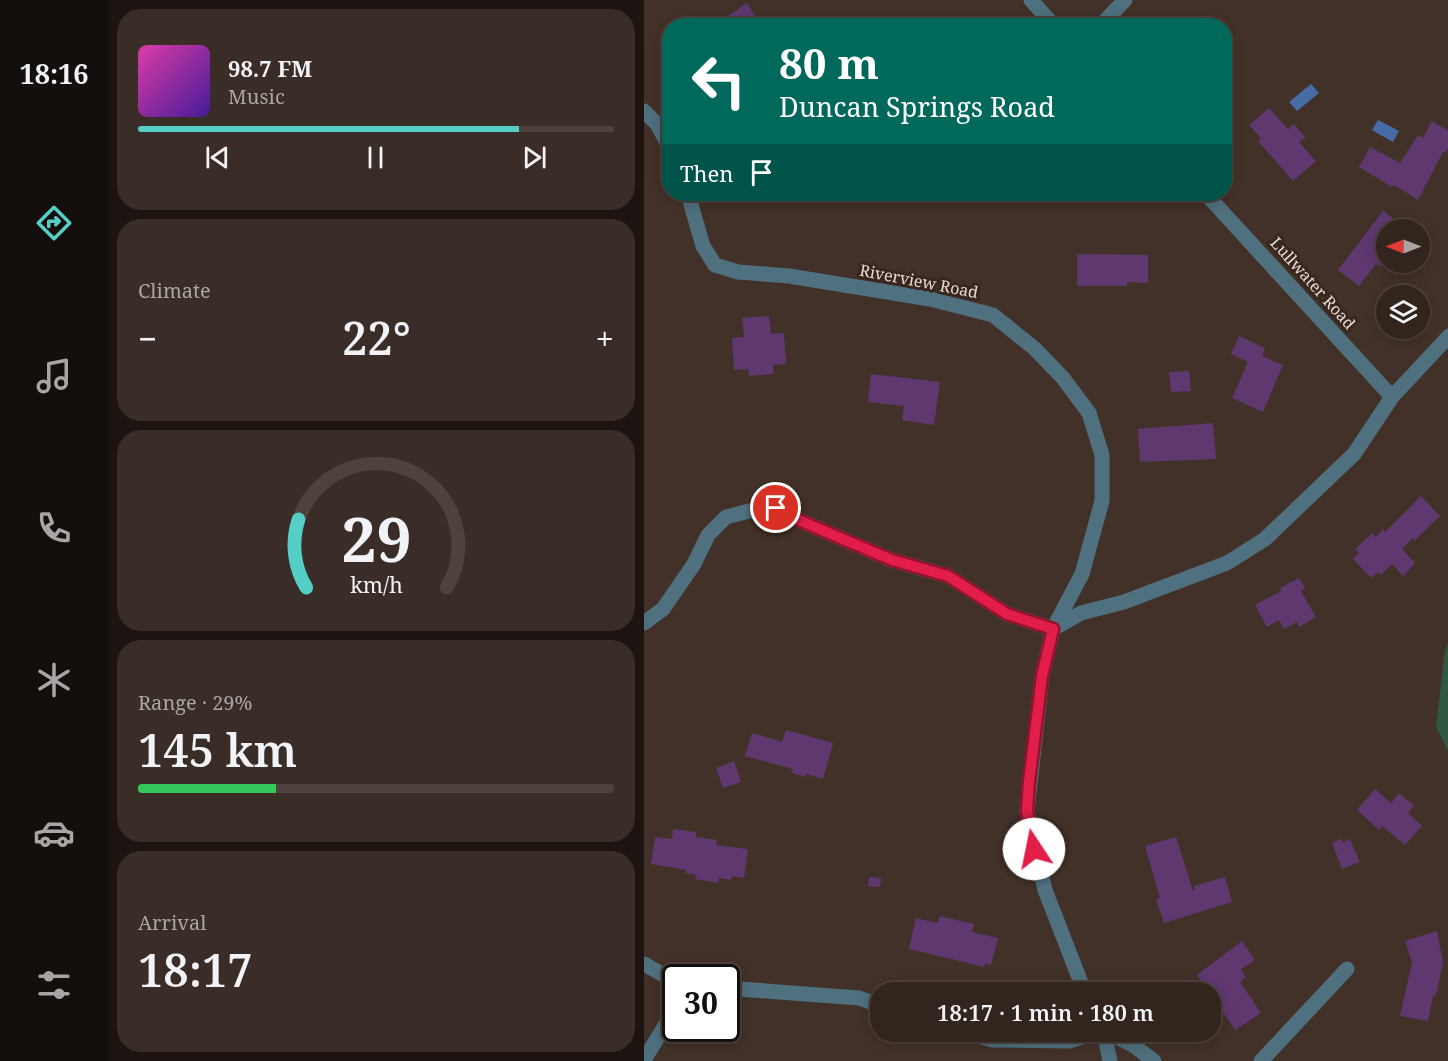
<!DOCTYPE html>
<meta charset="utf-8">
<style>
body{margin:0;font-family:"Noto Serif",serif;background:#3a2d27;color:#f1f3f6;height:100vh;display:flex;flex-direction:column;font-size:22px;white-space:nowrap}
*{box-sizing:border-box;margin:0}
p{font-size:20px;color:#a8a5a4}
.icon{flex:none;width:33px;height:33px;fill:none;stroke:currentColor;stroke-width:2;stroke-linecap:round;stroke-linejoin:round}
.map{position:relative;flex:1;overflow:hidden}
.sheet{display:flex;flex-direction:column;gap:9px;padding:9px;background:#1c1410;width:536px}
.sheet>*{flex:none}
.guide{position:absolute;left:18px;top:18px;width:570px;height:183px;border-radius:24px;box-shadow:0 3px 15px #0003,0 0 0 2px #4d423c;background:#00695c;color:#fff;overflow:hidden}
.needle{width:39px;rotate:270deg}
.fabs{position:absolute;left:732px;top:219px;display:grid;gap:12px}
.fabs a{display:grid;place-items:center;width:54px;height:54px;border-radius:50%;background:#32251e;box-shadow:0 3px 15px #0003,0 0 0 2px #4d423c;font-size:30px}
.speed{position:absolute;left:18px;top:964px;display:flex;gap:12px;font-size:30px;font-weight:700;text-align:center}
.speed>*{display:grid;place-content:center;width:78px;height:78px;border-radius:50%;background:#32251e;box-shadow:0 3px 15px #0003,0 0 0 2px #4d423c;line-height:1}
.speed .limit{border:3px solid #111;border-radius:9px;background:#fff;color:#111}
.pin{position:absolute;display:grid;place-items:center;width:51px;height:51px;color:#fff;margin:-26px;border:3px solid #fff;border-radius:50%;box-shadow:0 2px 6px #0007}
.me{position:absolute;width:66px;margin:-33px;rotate:349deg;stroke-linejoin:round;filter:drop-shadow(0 0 4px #0008)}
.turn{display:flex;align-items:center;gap:21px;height:126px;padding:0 18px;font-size:27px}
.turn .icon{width:78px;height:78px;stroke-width:2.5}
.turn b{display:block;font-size:42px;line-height:51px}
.then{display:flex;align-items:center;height:57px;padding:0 18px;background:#0003;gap:12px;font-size:22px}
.big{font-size:45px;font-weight:600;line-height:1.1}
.sheet .tile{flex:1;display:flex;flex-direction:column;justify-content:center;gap:9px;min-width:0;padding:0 21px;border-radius:24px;background:#3a2d27}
.sheet .dial{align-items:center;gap:0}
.dial svg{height:156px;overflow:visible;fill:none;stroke:#4d423c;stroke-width:7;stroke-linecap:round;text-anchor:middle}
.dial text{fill:#f1f3f6;stroke:none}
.song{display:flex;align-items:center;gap:18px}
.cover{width:72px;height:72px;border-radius:9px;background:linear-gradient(135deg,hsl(320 70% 55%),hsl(260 70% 35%))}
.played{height:6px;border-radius:3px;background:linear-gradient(90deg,#55cec5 80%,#4d423c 80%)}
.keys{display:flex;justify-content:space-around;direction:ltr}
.heat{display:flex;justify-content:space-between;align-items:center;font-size:33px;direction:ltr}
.charge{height:9px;border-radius:4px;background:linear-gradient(90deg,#34c759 29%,#4d423c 0)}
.trip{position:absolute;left:226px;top:982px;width:351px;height:60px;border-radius:24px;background:#32251e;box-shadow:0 3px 15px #0003,0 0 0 2px #4d423c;font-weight:600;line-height:60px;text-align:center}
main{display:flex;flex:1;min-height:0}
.dock{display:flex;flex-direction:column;width:108px;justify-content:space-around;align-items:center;background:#140f0c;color:#a8a5a4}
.dock .icon{width:42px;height:42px}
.dock .on{color:#55cec5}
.dock b{font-size:27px;color:#f1f3f6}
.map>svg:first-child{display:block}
</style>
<main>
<nav class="dock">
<b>18:16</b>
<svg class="icon on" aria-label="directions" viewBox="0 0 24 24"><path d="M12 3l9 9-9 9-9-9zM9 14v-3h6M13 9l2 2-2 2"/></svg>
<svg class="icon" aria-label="music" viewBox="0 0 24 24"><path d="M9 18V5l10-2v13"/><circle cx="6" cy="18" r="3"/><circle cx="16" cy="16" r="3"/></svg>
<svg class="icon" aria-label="phone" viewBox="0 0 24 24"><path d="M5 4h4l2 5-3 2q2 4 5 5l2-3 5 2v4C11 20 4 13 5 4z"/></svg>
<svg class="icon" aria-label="climate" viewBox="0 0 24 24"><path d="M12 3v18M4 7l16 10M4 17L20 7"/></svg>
<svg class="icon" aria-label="car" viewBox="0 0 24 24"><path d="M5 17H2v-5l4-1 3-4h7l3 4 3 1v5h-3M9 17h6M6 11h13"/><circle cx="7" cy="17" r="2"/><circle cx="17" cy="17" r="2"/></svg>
<svg class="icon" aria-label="filters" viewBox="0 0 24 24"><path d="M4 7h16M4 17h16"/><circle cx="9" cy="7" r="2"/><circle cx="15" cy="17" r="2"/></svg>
</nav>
<section class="sheet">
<div class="tile">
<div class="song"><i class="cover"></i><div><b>98.7 FM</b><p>Music</p></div></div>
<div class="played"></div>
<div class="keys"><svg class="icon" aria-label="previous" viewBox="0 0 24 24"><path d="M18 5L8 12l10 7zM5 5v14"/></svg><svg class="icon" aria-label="pause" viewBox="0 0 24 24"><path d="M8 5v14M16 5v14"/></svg><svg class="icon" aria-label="next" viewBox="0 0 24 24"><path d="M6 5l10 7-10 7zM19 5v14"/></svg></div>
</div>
<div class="tile"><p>Climate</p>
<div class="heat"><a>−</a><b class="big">22°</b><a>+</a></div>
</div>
<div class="tile dial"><svg viewBox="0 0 100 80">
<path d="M14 69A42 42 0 1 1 86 69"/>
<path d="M14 69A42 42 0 0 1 10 34" stroke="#55cec5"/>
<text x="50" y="56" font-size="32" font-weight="700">29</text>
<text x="50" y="72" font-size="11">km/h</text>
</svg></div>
<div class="tile"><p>Range · 29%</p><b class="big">145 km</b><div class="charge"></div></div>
<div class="tile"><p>Arrival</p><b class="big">18:17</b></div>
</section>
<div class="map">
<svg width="805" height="1061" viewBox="0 0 805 1061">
<rect width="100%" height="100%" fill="#423128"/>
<path fill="#2e583f" d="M804,643V751L792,727L801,650Z"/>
<path fill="#476ca5" d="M667,84L675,93L653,111L645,102Z
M734,120L755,131L749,142L728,130Z"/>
<path fill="#5f386f" d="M103,3L115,22L109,26H73L75,22Z
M556,17L561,26H539L545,22Z
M580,57L588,71L580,75Z
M625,108L644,129L650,124L661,137L655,142L672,161L649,181L614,141L617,138L605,125Z
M788,121L805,131V147L801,153L799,152L774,200L750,185L748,187L715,167L726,147L756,163L774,135L779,138Z
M739,211L760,226L757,230H742V258L736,266L732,264L715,286L694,270Z
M433,254L504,255V283L483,282V286H433Z
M125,316L127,334L140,333L142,364L129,365V374L105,376L104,369L90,370L88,338L100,337L98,318Z
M595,336L621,348L618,356L639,365L619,412L588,398L604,362L587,354Z
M545,371L547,391L527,392L525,372Z
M227,374L296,382L290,425L258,420L260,406L224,402Z
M569,423L572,459L496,462L494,429Z
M777,496L796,516L771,540L769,538L758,549L771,563L759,576L748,564L737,575L734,572L727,578L709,559L715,553L711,549L728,533L732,537L739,529L741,532Z
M655,578L661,588L657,591L672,617L655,627L653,622L640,629L635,620L623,627L611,605L637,591L636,588Z
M142,730L189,743L179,779L162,774L161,777L148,773L149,769L101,756L108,733L138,742Z
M90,761L97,782L79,788L72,768Z
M731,789L747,803L755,793L770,806L764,813L778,826L761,845L738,826L735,830L713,810Z
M29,829L52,832V837L73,840L72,845L104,849L100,878L88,876L87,880L75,878L74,883L51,879L52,875L41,873L42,870L7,864L11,837L28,839Z
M532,837L549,891L551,890L550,886L581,877L588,902L520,923L512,899L516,898L501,846Z
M697,839L699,843L706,839L716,862L698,869L688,843Z
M225,877L237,878L236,887L224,886Z
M296,916L330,924L328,932L354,938L347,965L341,963L340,967L265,949L272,918L294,923Z
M793,931L799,962L792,995L789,996L784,1021L756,1016L768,962L761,941Z
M598,941L611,960L597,969L602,977L596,982L617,1013L591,1030L553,975Z"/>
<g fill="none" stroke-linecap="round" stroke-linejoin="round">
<path stroke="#4f707f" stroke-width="15" d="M387,0L410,26
M456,26L481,0
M0,111L13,124L26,148
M44,194L59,246L71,265L94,272L145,276L286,299L349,315L391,349L419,378L445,413L458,455V501L438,574L409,629L398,676L383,811L401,890L441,993
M562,194L748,397
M0,623L19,609L50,564L64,535L82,517L113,509L132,508L159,522L248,560L304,576L363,614L409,629L437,613L480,602L583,563L621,539L710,454L748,397L805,336
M0,964L32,982
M82,988L215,998L237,1006
M320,1032L349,1040L426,1041L453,1032
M460,1032L466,1061
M463,1032L489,1045L510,1061
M0,1060L24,1021L32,998
M617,1061L703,969"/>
</g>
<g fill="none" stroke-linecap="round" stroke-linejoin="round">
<defs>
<path id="route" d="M132,508L159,522L248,560L304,576L363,614L409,629L398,676L385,782L383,811L390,849"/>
</defs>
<use href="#route" stroke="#92132f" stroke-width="15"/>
<use href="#route" stroke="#e11d48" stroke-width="10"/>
</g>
<g text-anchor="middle" stroke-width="6" stroke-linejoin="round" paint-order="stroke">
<g font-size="16" fill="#e6dad5" stroke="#38271e">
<text transform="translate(275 281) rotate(11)" y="6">Riverview Road</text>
<text transform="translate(669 283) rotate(48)" y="6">Lullwater Road</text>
</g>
</g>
</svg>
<div class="fabs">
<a><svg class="needle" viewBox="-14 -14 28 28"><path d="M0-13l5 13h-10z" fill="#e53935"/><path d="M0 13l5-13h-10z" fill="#a8a5a4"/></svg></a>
<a><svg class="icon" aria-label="layers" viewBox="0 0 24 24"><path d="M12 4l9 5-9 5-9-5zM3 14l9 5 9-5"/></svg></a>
</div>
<div class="speed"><div class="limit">30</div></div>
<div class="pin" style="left:132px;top:508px;background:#d93025"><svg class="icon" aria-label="arrive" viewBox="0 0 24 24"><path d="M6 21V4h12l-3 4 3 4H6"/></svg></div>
<svg class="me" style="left:390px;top:849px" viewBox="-20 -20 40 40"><circle r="19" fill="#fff"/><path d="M0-13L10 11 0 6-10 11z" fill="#e11d48"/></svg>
<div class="trip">18:17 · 1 min · 180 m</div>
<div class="guide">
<div class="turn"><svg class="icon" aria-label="left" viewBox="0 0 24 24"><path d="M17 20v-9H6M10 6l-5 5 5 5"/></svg><div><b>80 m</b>Duncan Springs Road</div></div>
<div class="then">Then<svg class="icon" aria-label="arrive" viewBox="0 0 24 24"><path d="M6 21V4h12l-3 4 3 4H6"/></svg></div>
</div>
</div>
</main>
